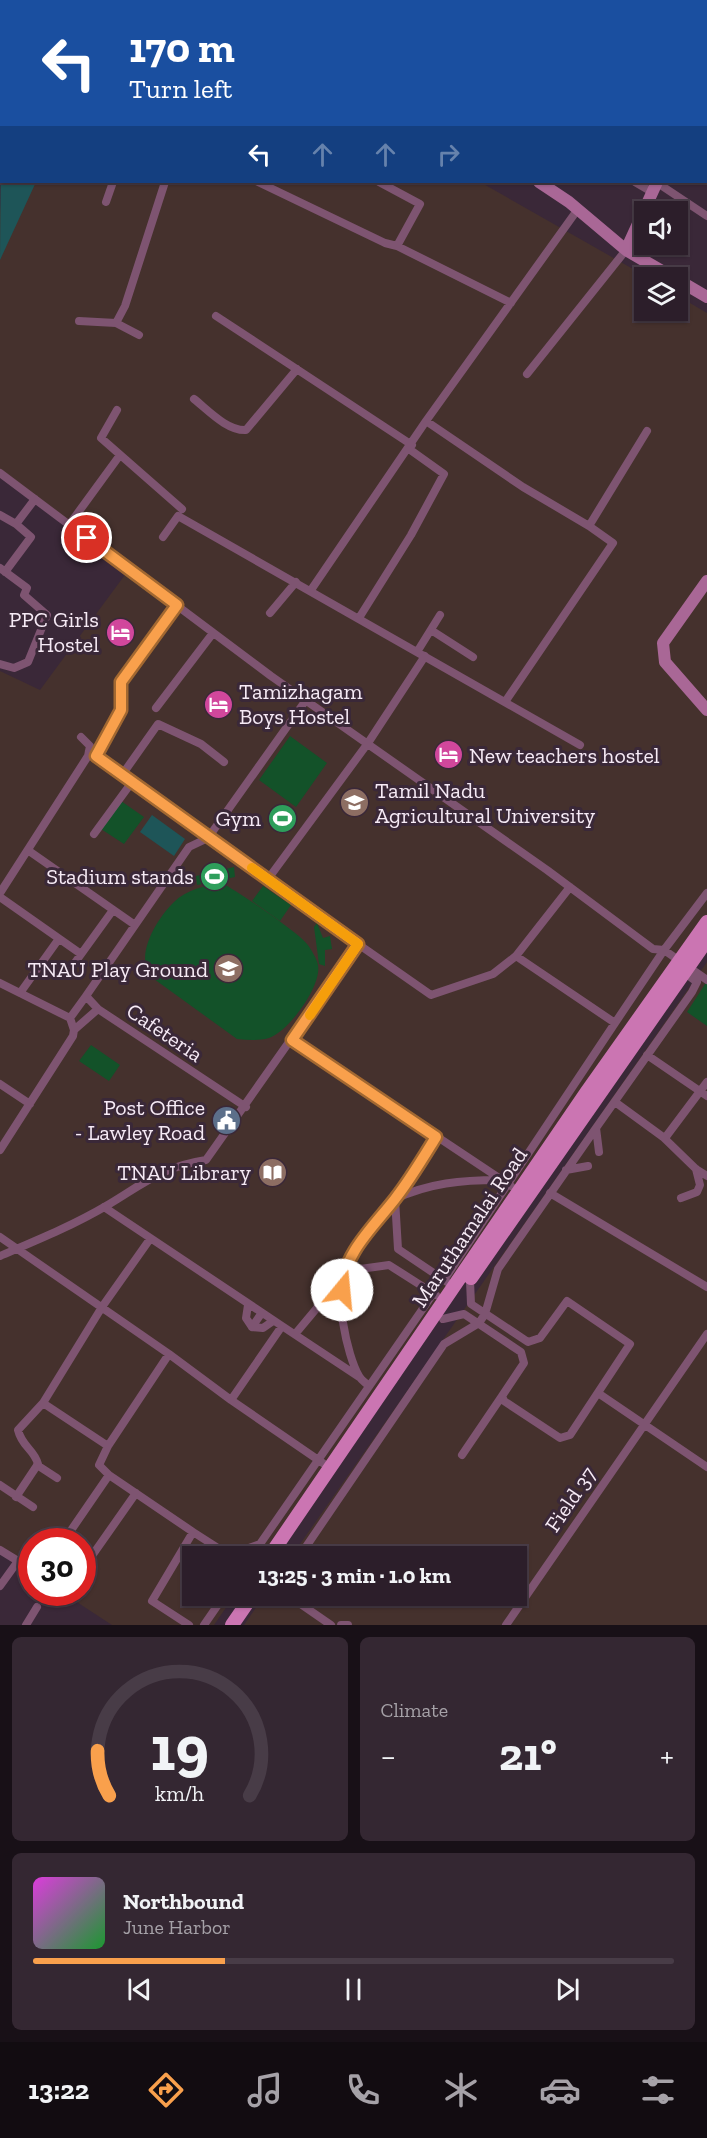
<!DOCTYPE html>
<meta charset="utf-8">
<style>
body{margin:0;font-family:"Zilla Slab",serif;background:#342732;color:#f1f3f6;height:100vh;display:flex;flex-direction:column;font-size:22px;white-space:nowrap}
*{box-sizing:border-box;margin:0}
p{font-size:20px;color:#a6a2a8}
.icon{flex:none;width:33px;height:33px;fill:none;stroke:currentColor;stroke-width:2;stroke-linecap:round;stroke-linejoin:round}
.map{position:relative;height:1625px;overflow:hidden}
.details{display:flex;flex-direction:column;gap:12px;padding:12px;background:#181017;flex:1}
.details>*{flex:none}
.top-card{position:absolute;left:0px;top:0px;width:708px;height:183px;box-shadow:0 2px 4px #0004,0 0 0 2px #483c47;background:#1a4fa0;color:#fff;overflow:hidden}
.buttons{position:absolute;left:634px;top:201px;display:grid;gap:12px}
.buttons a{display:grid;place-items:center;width:54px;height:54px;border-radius:0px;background:#2c1e2a;box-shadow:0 2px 4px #0004,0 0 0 2px #483c47;font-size:30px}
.speed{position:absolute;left:18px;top:1528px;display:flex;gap:12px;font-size:30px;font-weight:700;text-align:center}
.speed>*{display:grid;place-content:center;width:78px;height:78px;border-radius:50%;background:#2c1e2a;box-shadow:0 2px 4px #0004,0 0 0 2px #483c47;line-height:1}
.speed .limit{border:9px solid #d22;background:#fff;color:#111}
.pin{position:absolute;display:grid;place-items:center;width:51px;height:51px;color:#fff;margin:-26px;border:3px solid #fff;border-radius:50%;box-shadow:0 2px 6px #0007}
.me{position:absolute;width:66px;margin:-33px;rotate:17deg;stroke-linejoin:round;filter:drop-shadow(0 0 4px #0008)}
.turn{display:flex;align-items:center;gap:21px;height:126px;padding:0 30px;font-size:27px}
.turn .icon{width:78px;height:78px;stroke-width:2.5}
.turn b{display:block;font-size:42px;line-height:51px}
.lanes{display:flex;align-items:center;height:57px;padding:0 30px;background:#0003;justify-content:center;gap:30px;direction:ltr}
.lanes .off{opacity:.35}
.big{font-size:45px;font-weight:700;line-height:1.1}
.details .tile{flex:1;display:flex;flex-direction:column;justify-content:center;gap:9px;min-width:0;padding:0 21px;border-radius:9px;background:#342732}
.details .dial{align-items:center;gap:0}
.dial svg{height:156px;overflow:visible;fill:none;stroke:#483c47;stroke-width:7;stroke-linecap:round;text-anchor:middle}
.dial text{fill:#f1f3f6;stroke:none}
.song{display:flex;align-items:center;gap:18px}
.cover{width:72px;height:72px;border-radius:9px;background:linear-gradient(135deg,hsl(300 70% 55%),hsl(130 70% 35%))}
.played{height:6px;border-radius:3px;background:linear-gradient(90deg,#f9a04c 30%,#483c47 30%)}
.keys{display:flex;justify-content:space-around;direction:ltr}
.heat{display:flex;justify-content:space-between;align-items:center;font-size:33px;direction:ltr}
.details .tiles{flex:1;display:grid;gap:12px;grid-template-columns:1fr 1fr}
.tile:last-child{grid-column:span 2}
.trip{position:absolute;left:182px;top:1546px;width:345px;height:60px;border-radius:0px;background:#2c1e2a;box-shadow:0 2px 4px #0004,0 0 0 2px #483c47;font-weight:700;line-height:60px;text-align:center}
.tab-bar{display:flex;height:96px;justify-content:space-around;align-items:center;background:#120c11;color:#a6a2a8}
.tab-bar .icon{width:42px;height:42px}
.tab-bar .on{color:#f9a04c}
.tab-bar b{font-size:27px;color:#f1f3f6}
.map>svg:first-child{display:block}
</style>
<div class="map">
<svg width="707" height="1625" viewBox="0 0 707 1625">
<rect width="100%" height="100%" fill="#3a2838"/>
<path fill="#45312d" d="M4,182H480L647,277L645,310H678V296L707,313V916L261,1557H192V1596H234L214,1625H112L63,1593H82V1542H32L31,1573L0,1553V671L40,690L130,568L0,474V212Z
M707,962V1625H244L264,1596H516V1557H291Z"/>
<path fill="#135229" d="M290,736L327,763L296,807L259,780Z
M121,801L144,817L124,844L101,829Z
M234,867L235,877L197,885L196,876Z
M222,883C237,891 298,932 307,944C311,949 317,959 318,965C322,986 288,1032 269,1038C258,1041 248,1040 237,1039L154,979C131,959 158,917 174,902C186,890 206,885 222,883Z
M263,886L291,905L280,921L252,901Z
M317,923L323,938L330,936L332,949L325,950V966L319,964L314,927Z
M707,981V1026L687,1012Z
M91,1045L120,1065L109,1081L79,1061Z"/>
<path fill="#1e5558" d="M71,0H538L70,2Z
M1,140L2,182H36L0,260Z
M152,815L185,839L174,856L140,832Z"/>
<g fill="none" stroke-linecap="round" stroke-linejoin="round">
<path stroke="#7e5471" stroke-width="8" d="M641,0L643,2
M545,2L546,0
M706,44L707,45
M706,159H707
M258,182L385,243L397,246L511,303
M379,182L420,204L397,246
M635,182L652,192
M656,182L707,216
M106,202L113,182
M678,242L683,245
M216,316L412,445
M79,321L116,323L139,335
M116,323L125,306L165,182
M527,374L626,250
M194,399C208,410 227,431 246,430L297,369
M117,410L101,438L182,509
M426,421L523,487L589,526
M0,473L271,676L547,870L653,949L664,950L707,980
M0,515L16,524
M69,525L120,455
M163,537L178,516L580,745
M0,568L27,588L24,595L47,615L28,662L14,668L0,664
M5,572L31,537L16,524L35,499
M311,590L426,421L578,209
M270,613L296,582
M359,618L411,535L444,474L409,449
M431,630L473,657
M417,652L440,615
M505,702L613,543L589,526L647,431
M156,708L213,633
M89,751L208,838L189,847L86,996L98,1009L246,1107
M96,756L121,710V682L177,605
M122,775L158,724L201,744L224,762
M94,834L132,782
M29,851L135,925
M268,879L208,838L306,700
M0,893L88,756L90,746L81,737
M0,897L81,954
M358,944L268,879L368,743L425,656
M516,956L615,1023L664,950L707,893
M66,975L113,910
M0,983L70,1018L86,996
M20,993L58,940
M74,1030L98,1009
M292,1040L511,1186
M647,1055L707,1096
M0,1084L30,1104
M615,1102L663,1137L696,1169L707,1176
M596,1128L692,992L697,982L685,973
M665,1138L707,1082
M0,1150L73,1036L74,1030L70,1018
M566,1170L588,1166
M550,1193L707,1287
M681,1198L697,1192L700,1185L696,1169
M104,1207L282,1326L231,1400L330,1468
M0,1237L169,1354
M150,1239L102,1307L43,1403L108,1446L99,1465L109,1475L193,1532L152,1601L189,1625
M0,1256C35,1241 72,1226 106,1206C143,1184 161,1167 206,1160L358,944L431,995L493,974L516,956L570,887
M346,1271C362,1237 374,1227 395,1199C410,1180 423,1158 436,1137
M444,1280L615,1023
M447,1282L398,1249L395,1199C429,1183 462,1180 499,1180
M248,1305L246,1318L252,1327L261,1314
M443,1319L464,1314L521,1352L524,1363L502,1396L504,1401L560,1438L570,1435L630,1344L567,1301L540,1338L528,1342L471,1304L470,1281
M282,1326L359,1377
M252,1327L263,1328L273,1321
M296,1333L342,1278
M369,1386C366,1383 361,1380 359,1376C347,1356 333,1290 346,1271L389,1265L436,1295
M598,1393L707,1467
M108,1446L169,1354L231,1400
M462,1455L502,1396
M37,1465L57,1478
M0,1485L33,1507
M16,1497L38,1464C34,1449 22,1447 18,1430L43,1403
M193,1532L232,1557
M63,1542L109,1475
M0,1550L18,1561L0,1586
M82,1556L89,1560L136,1493
M230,1557L229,1555L260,1544L433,1294
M299,1557L444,1344L479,1323L485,1314L498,1269L596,1128L599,1152
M289,1596L331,1625
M26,1625L37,1607
M204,1625L224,1596
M341,1625H348
M506,1625L707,1334"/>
<path stroke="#a96796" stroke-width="12" d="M182,0L185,2
M706,144H707
M539,182L569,202L626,250L674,278
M626,250L657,182
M678,280L707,297
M707,581L663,643L665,662L707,710"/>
<path stroke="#cb75b2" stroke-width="14" d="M56,2L57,0
M0,106L2,102
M471,1278L707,940
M269,1557L586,1093L707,922
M232,1625L252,1596"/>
</g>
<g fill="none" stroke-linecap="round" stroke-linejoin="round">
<defs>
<path id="route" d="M87,538L177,605L121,682V710L96,756L358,944L292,1040L436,1137C423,1158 410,1180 395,1199C375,1225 342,1255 342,1290"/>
</defs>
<use href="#route" stroke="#a26831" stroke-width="15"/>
<use href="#route" stroke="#f9a04c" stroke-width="10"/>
<path stroke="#f59e0b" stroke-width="10" d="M252,868L358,944L310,1015"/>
</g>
<defs>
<symbol id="hotel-disc" viewBox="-11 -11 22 22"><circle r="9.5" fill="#d1479c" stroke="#3a2838"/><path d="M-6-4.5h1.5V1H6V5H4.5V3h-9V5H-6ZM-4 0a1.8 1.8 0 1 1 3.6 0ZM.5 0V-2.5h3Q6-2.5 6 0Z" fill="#fff"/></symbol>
<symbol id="university-disc" viewBox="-11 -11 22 22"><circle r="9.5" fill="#8d6e63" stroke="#3a2838"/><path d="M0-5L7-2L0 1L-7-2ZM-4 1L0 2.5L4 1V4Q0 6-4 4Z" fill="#fff"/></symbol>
<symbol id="stadium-disc" viewBox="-11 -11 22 22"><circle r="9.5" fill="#2e9e5b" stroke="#3a2838"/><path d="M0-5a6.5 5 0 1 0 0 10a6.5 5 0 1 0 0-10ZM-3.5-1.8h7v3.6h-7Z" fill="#fff"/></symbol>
<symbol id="civic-disc" viewBox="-11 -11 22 22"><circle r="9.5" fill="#5c6f8a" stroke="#3a2838"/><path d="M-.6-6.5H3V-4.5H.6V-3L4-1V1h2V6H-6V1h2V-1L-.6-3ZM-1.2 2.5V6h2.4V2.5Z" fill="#fff"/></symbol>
<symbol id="library-disc" viewBox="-11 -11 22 22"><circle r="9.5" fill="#8d6e63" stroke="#3a2838"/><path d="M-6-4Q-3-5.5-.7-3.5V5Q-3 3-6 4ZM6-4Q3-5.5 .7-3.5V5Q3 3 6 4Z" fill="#fff"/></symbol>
</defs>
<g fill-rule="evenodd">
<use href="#hotel-disc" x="104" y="616" width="33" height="33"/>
<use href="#hotel-disc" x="202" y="688" width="33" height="33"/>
<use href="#hotel-disc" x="432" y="738" width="33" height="33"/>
<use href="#university-disc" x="338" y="786" width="33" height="33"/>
<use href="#stadium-disc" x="266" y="802" width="33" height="33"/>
<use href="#stadium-disc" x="198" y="860" width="33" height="33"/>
<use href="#university-disc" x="212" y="952" width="33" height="33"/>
<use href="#civic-disc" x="210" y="1104" width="33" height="33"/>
<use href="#library-disc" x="256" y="1156" width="33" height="33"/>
</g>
<g text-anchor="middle" stroke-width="6" stroke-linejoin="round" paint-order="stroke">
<g font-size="22" fill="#f6eaf5" stroke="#3a2838" text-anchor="end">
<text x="99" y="627">PPC Girls<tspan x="99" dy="25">Hostel</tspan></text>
<text x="239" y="699" text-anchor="start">Tamizhagam<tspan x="239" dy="25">Boys Hostel</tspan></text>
<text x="469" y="763" text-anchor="start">New teachers hostel</text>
<text x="375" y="798" text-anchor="start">Tamil Nadu<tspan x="375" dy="25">Agricultural University</tspan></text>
<text x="261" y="826">Gym</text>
<text x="194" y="884">Stadium stands</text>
<text x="208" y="977">TNAU Play Ground</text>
<text x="205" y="1115">Post Office<tspan x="205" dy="25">- Lawley Road</tspan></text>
<text x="251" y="1180">TNAU Library</text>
</g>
<g font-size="22" fill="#f6eaf5" stroke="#3a2838">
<text transform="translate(165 1032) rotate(34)" y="8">Cafeteria</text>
<text transform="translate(469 1227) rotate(-56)" y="8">Maruthamalai Road</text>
<text transform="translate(570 1499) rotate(-56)" y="8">Field 37</text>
</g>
</g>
</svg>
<div class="buttons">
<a><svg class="icon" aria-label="sound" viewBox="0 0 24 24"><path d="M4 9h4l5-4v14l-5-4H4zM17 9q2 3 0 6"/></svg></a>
<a><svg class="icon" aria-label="layers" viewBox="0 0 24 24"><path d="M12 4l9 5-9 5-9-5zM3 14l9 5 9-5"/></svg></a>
</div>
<div class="speed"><div class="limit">30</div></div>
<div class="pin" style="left:87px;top:538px;background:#d93025"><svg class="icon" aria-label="arrive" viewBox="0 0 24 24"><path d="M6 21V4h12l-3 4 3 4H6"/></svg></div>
<svg class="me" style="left:342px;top:1290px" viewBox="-20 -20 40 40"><circle r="19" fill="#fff"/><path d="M0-13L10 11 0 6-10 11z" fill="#f9a04c"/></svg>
<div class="trip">13:25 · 3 min · 1.0 km</div>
<div class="top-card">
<div class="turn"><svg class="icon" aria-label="left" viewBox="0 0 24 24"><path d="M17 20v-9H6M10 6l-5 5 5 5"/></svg><div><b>170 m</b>Turn left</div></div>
<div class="lanes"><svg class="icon" aria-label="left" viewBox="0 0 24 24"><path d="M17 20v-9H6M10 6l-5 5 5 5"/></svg><svg class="icon off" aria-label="ahead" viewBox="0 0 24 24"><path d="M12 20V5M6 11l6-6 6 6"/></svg><svg class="icon off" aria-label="ahead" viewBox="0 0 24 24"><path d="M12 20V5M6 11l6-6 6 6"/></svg><svg class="icon off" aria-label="right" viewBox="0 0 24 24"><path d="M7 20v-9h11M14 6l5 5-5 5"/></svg></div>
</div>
</div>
<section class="details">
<div class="tiles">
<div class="tile dial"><svg viewBox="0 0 100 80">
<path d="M14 69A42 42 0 1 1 86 69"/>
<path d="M14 69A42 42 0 0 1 8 46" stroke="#f9a04c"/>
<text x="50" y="56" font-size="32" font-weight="700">19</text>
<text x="50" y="72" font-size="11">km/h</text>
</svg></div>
<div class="tile"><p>Climate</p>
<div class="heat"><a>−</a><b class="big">21°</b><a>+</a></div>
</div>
<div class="tile">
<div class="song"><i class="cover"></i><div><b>Northbound</b><p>June Harbor</p></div></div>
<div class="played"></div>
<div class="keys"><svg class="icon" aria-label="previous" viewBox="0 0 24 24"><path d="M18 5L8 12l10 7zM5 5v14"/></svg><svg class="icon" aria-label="pause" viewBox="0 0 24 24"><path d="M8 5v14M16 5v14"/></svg><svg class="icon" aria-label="next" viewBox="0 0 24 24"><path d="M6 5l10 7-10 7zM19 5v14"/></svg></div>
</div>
</div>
</section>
<nav class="tab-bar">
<b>13:22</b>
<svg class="icon on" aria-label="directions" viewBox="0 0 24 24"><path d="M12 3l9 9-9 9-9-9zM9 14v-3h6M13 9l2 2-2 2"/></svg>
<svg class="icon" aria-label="music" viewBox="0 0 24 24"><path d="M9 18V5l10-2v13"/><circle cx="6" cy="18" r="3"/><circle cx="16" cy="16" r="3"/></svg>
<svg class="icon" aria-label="phone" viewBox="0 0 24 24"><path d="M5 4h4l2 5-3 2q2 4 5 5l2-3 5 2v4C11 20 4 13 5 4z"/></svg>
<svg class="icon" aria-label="climate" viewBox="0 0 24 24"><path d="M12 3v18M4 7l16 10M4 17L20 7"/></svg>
<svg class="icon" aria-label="car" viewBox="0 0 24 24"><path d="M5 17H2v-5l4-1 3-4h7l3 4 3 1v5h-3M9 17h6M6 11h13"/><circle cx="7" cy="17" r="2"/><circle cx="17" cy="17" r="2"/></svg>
<svg class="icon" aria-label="filters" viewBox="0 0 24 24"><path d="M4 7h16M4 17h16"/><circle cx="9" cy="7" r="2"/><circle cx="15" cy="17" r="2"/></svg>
</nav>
